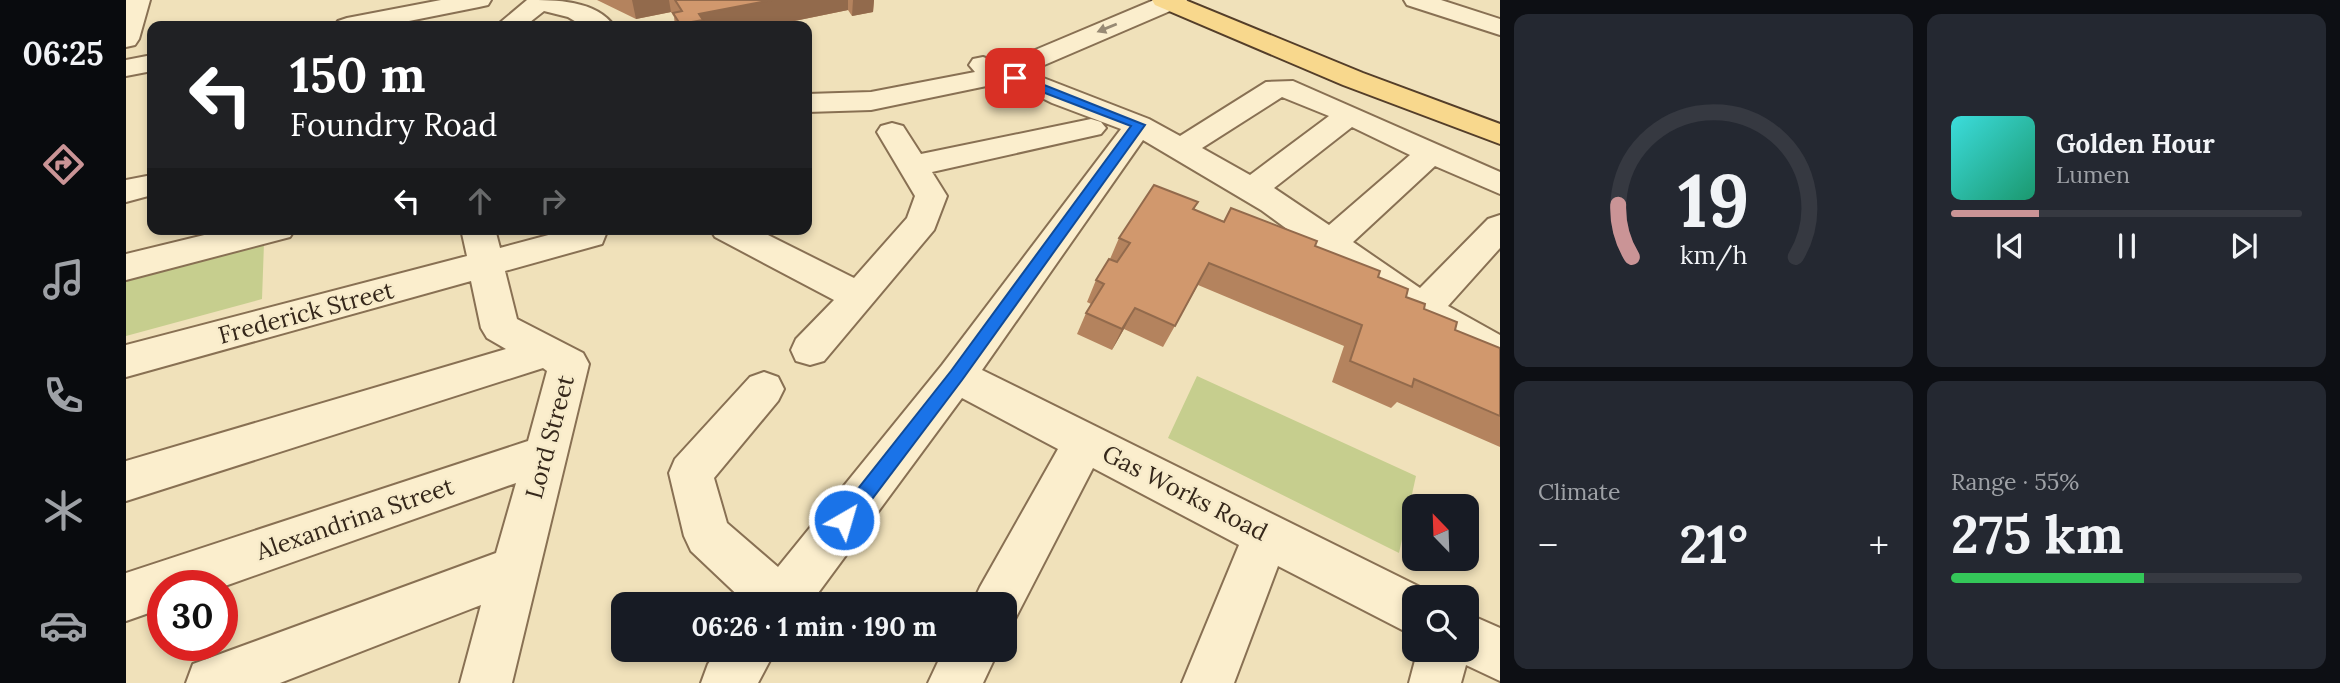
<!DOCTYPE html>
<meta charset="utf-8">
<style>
body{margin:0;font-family:Lora,serif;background:#242831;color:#f1f3f6;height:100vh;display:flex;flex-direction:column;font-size:26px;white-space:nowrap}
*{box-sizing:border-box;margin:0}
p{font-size:23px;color:#9ea1a6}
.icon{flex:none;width:38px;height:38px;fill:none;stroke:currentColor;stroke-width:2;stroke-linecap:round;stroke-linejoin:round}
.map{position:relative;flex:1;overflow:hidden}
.panel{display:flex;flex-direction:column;gap:14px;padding:14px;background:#0d0f14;width:840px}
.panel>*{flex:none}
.top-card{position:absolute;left:21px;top:21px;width:665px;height:214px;border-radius:14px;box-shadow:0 4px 10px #0003;background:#202124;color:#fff;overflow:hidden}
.needle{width:46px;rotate:337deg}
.buttons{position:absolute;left:1276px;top:494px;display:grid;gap:14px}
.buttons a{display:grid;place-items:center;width:77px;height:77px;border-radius:14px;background:#171b24;box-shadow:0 4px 10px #0003;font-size:35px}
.speed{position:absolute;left:21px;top:570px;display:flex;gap:14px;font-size:35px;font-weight:700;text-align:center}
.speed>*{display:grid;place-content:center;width:91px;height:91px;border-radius:50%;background:#171b24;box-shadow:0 4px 10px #0003;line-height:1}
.speed .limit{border:10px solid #d22;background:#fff;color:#111}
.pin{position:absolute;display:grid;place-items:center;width:60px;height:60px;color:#fff;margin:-30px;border-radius:14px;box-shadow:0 4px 10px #0006}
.me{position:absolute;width:77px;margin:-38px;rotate:38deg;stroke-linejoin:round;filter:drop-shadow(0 0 5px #0008)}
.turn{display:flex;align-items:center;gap:24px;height:147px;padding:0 28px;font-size:32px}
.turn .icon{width:91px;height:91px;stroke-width:2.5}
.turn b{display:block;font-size:49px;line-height:60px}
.lanes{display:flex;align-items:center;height:66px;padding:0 28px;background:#0003;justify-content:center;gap:35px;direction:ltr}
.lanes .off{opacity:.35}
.big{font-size:52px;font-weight:800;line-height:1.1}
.panel .tile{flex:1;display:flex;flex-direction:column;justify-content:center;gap:10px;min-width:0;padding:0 24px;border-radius:14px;background:#242831}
.panel .dial{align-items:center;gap:0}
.dial svg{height:182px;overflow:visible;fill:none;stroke:#363941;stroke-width:7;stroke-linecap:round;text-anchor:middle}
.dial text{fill:#f1f3f6;stroke:none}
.song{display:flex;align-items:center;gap:21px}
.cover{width:84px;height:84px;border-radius:10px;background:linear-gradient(135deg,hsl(180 70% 55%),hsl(160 70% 35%))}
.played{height:7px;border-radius:4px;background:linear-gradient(90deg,#ca9496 25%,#363941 25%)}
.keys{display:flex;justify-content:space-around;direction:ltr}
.heat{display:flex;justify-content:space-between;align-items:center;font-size:38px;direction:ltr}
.charge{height:10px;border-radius:5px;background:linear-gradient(90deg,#34c759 55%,#363941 0)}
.panel .tiles{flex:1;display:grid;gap:14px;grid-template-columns:repeat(2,1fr)}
.trip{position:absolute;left:485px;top:592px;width:406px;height:70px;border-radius:14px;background:#171b24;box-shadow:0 4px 10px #0003;font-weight:800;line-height:70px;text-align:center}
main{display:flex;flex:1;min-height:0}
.dock{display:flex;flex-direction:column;width:126px;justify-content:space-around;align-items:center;background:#090b0e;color:#9ea1a6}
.dock .icon{width:49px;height:49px}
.dock .on{color:#ca9496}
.dock b{font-size:32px;color:#f1f3f6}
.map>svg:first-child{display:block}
</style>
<main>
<nav class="dock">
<b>06:25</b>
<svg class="icon on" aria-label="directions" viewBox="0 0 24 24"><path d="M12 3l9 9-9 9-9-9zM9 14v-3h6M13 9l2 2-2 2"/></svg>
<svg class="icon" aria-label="music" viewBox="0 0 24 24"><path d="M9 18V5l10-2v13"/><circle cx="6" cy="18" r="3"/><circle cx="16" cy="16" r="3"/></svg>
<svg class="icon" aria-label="phone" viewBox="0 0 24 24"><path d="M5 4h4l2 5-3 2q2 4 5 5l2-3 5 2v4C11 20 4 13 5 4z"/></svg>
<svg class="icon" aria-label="climate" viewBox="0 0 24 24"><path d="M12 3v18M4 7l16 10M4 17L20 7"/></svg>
<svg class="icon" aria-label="car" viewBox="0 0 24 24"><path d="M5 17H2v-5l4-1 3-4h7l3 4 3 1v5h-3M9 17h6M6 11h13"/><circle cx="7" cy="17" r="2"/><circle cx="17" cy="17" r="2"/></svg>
</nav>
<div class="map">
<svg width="1374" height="683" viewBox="0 0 1374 683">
<rect width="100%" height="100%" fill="#f0e1ba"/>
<path fill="#c6ce8e" d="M138,243L136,299L0,336V277Z
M1071,376L1290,476L1273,553L1042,438Z"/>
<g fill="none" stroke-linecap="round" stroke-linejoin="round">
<defs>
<path id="minor" d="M0,0H24L13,39L9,45L0,47Z
M315,0H365L362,5L353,7L258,26H208L212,21L221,18Z
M401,0C429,0 470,0 488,26H457L442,17L418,11L399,26H370Z
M1028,0H1061L1058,5L902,72L1023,119L1054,136L1140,82L1167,81L1374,172V194L1309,166L1227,242L1294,288L1362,219L1374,215V248L1322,306L1374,335V368L1360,364L1284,319L1135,210L1017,140L856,370L1306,593L1307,597H1288V636L1152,566L1108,683H1056L1113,545L967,468L888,621L878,626V604H846L854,587L932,449L836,398L684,604H621L565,551L558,536L543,473L549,459L624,377L638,372L652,377L658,389L652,401L588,478L601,523L652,567L816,365L995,129L926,103L894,87L875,83L745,110L681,112V94L745,92L849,72L843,65L847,59L857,57L876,64ZM1156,97L1203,116L1124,175L1076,148ZM1226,127L1284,155L1203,225L1148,188Z
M1278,0H1315L1374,19V35L1281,5Z
M26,55V71L0,76V60Z
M965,119L975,122L980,128L975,134L806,172L821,196L808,230L698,361L684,365L670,361L665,350L670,339L708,300L589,237L584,229H630L728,278L781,218L789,196L751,132L755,126L766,123L777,126L795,154Z
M26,175V195L0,202V180Z
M103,229H169L164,237L0,280V254Z
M335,229H369L374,248L445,229H482L476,244L379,271L391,319L457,353L463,364L386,683H334L355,605L154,683H60L67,664L370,553L390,483L96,587L37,586V608L0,621V573L402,441L421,371L417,368L0,501V461L380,349L361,338L355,328L345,281L0,377V345L341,256Z
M1340,613L1374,628V681L1340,665L1335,683H1283L1292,649H1340Z
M593,649H650L632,683H575L582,664Z
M818,649H873L857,683H802Z"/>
<path id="major" d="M1026,0H1059L1237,73L1374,124V144L1217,85L1029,5Z"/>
</defs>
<use href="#minor" stroke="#887053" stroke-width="4"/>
<use href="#major" stroke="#543e29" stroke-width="4"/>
<use href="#minor" fill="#fbeecd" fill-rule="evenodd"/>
<use href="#major" fill="#f8d88d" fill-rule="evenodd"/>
</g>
<path fill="#b4835e" d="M471,0H748L747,12L726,16L722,10L644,26H549L548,17L545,12L510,19Z
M1072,202L1068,210L1098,221L1189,246L1252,277L1329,330L1374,348V447L1271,402L1265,408L1206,382L1218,346L1072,285L1037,347L998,329L986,350L951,334L960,313L965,304L961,302L970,280L984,259L993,238Z"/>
<path fill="#926a4c" d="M506,0H543L545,12L510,19Z
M646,0H722V10L644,26H554V24L573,14Z
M727,0H748L747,12L726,16Z
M1009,308L998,329L986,350L996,329Z"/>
<path fill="#d1986d" stroke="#926a4c" stroke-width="2" d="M549,0H646L573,14L577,20L554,24L547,13L556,11Z
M1028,185L1072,202L1067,209L1098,222L1105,208L1191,241L1189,246L1254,271L1252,277L1282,289L1280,297L1299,304L1298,309L1331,322L1329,330L1374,348V416L1288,379L1286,387L1224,361L1236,325L1083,263L1049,326L1009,308L996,329L960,313L978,284L970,280L983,259L991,262L1004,243L993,238Z"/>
<defs><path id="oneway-solid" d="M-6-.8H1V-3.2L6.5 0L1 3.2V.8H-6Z" transform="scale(1.75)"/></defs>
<use fill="#988a74" href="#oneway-solid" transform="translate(981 28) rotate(158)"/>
<path fill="#1a73e8" stroke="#114b97" stroke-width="2" d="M885,75H893L1019,125L836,380L725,527L718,529L712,527L709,520L712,514L825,371L1005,126L885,80Z"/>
<g text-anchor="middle" stroke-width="5" stroke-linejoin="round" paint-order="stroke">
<g font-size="24" fill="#35271a" stroke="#f7ebca">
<text transform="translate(180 313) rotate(-15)" y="8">Frederick Street</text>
<text transform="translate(424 437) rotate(-75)" y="8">Lord Street</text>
<text transform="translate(1059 493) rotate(27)" y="8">Gas Works Road</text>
<text transform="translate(229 519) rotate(-19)" y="8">Alexandrina Street</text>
</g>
</g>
</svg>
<div class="buttons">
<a><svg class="needle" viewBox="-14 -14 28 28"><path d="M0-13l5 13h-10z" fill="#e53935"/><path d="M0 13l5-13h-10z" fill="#9ea1a6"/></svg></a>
<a><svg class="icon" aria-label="search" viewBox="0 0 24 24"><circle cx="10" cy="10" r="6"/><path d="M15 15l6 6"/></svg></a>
</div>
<div class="speed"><div class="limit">30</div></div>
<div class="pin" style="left:889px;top:78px;background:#d93025"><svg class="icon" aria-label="arrive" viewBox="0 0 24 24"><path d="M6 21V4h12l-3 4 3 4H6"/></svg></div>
<svg class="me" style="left:718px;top:520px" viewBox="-20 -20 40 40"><circle r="17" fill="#1a73e8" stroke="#fff" stroke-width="3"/><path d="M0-11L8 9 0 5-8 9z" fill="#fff"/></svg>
<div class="trip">06:26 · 1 min · 190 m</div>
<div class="top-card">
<div class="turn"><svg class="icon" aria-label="left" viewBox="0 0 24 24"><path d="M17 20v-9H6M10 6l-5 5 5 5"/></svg><div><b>150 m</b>Foundry Road</div></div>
<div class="lanes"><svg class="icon" aria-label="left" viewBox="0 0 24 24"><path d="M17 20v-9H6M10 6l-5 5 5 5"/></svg><svg class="icon off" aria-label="ahead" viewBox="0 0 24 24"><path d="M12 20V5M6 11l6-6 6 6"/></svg><svg class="icon off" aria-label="right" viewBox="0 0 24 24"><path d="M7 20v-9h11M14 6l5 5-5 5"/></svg></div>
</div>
</div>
<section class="panel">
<div class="tiles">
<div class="tile dial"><svg viewBox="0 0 100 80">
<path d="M14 69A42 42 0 1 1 86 69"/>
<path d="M14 69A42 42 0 0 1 8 46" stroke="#ca9496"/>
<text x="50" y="56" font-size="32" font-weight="700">19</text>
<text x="50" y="72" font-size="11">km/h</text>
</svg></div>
<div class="tile">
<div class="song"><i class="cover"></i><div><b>Golden Hour</b><p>Lumen</p></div></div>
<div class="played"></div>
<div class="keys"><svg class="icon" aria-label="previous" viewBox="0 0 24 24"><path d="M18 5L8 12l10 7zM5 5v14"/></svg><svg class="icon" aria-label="pause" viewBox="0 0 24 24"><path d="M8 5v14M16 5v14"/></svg><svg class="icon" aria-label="next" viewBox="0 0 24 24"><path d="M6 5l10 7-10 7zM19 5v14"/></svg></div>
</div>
<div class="tile"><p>Climate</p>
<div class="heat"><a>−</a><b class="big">21°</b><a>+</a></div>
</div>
<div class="tile"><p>Range · 55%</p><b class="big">275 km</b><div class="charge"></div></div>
</div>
</section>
</main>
